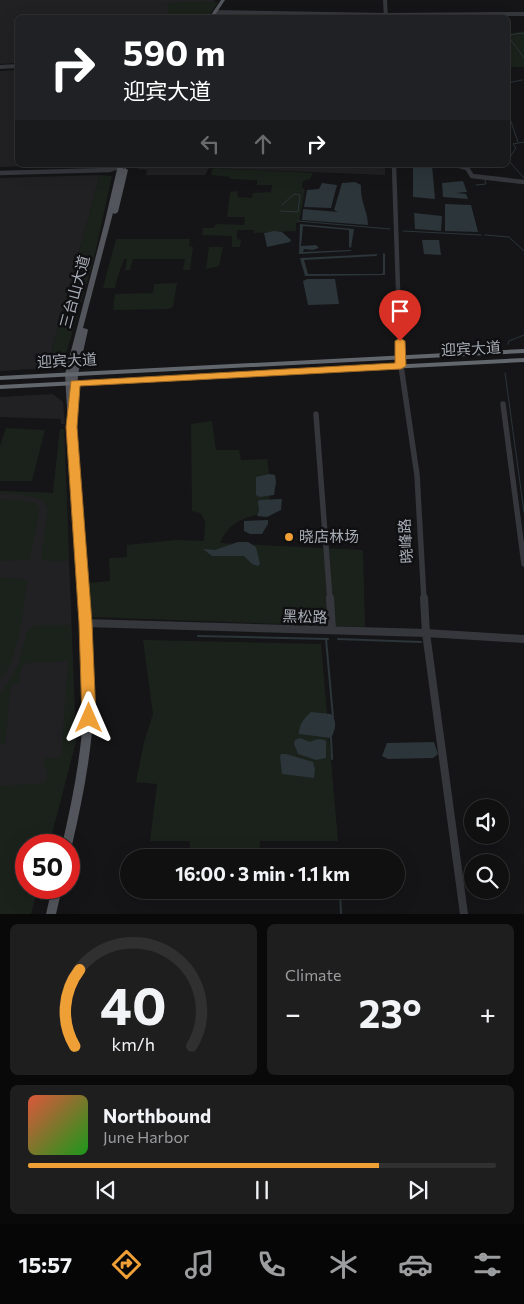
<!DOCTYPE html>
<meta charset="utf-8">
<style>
body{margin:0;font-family:Commissioner,"Noto Sans SC",sans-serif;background:#1e1e1f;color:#f1f3f6;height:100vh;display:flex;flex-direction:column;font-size:19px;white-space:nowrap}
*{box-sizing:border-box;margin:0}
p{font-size:16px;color:#9c9d9f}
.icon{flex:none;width:28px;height:28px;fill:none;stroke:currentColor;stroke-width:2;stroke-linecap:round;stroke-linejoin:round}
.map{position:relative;height:914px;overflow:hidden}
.details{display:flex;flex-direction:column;gap:10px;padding:10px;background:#090909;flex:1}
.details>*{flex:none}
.top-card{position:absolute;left:15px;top:15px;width:495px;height:152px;border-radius:8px;box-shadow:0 5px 20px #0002,0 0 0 1px #303031;background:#202124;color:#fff;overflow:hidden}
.fabs{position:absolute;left:464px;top:799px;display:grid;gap:10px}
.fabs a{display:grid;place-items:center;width:45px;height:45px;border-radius:50%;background:#101011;box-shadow:0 5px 20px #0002,0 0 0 1px #303031;font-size:25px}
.speed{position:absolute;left:15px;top:834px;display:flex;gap:10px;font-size:25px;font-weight:700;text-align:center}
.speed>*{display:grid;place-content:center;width:65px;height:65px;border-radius:50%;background:#101011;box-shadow:0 5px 20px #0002,0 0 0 1px #303031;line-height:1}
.speed .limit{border:8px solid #d22;background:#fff;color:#111}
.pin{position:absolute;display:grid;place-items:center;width:42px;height:42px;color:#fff;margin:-51px -21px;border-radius:50% 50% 50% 0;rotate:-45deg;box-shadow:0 0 5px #0007}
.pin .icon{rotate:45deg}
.me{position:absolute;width:55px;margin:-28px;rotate:0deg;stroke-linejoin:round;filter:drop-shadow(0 0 4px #0008)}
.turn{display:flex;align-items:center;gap:18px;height:105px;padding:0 25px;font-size:22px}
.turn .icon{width:65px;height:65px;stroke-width:2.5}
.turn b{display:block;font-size:35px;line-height:42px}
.lanes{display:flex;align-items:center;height:48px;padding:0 25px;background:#0003;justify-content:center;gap:25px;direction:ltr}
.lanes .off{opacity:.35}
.big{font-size:38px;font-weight:700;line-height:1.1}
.details .widget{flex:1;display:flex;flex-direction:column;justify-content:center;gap:8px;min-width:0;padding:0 18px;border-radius:8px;background:#1e1e1f}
.details .dial{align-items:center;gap:0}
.dial svg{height:130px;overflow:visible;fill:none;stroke:#303031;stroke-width:7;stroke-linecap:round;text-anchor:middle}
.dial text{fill:#f1f3f6;stroke:none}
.song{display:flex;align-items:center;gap:15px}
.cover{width:60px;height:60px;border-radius:8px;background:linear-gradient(135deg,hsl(10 70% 55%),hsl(120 70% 35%))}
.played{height:5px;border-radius:2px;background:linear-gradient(90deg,#ee9f36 75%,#303031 75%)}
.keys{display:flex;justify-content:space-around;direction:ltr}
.heat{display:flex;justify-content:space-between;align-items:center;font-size:28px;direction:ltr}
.details .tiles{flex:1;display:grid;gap:10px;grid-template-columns:1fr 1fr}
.widget:last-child{grid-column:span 2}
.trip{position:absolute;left:120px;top:849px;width:285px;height:50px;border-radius:25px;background:#101011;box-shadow:0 5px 20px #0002,0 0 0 1px #303031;font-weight:700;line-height:50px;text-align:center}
.tab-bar{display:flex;height:80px;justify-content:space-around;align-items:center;background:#060607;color:#9c9d9f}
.tab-bar .icon{width:35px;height:35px}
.tab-bar .selected{color:#ee9f36}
.tab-bar b{font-size:22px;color:#f1f3f6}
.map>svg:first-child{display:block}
</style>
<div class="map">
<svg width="524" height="914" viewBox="0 0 524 914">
<rect width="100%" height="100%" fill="#151517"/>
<path fill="#212124" d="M0,0H215L202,17L18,18L17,63L0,64Z
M17,70L18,165H58L0,167V71Z
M139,165H385V175L209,168L205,175H146L147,170L138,169Z
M100,175L47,368L0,371V178Z
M53,394L63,402L65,424H61V419L0,417V397Z
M60,429H64L76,741L49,845H26V888H38L31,914H0V491L53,493Z"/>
<path fill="#1b221b" d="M209,1L208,3L218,2L208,17H169L167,3Z
M524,31V67H510L508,62V34Z
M213,168L313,173L310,179L303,181L302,187L305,190L299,222L296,223V231L254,233V230H237V239L241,240L240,247H232V236L202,235L203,228H214L216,224L244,225L245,217H227L230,192L237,191L238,197L252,198L253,193L271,192L272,185H257V180L230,179V177L211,175Z
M100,175L112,176L94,258L64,361L59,365L47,368Z
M116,239H190L189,246L193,247L190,270H183L185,259H133L130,270H125L127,259H124C121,269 117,276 115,288H103Z
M209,247H223L219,266L206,269Z
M177,283L173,307L168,309L113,310L115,294L153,293L154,284Z
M212,421L216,450H239L241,460L267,459C269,468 272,498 268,505C262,516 251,515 241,520C231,524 224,533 220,543L363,550L365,627L91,617L88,583L110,581L109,558L127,557V545L175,540L204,541L205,521L200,513L192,511L191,424Z
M6,428L45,430L32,481H0V446Z
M60,429H64L69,561H45L41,558L48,509C40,492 16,495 0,494V491L53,493Z
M0,499C12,500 33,498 40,508L30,560L0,561Z
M0,578L24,579L27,582C24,605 18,665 0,679Z
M37,625H71L76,741L49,845H26V888H38L31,914H0V786L46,783L47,769H43L45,758L61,757L68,661L27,663C19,668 20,675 18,684H11L5,744L0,745V695L17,667L28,630Z
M143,640L321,644L338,841H260L259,857H190V841H150L157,784L136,782L144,742L153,714Z"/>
<path fill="#2b353a" d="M413,165H432L435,199L413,197Z
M463,181L467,192L456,193L466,194L468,199L443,197L442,183Z
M355,182L361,185C360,201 368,212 368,225L302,220L303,209L338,212L334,210L342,183Z
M322,183L337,185L331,208L304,207L307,190L319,189Z
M445,204L471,205L478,232L445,231Z
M414,213L442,216L441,231L415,229Z
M300,224L354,229L351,248L349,247V230L303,226L301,246L316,245L319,248L313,250L304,249L303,252L350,250L352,251L299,254Z
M274,231L282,232L291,240L290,242L267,247L264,233Z
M422,240H439L441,255L424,254Z
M383,253L385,254V275L305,276L300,258L378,254L376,256L304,260L308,274H381L383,273Z
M307,279H335L339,304L308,305L303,281Z
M269,474L275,475L276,482L274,495L259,497L256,495V477Z
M282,499L281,510L267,517L257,516L259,510L258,502L259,500Z
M268,520V524L262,534H250L244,531V521Z
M238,542H248L256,547L260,564L258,566L252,564L244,556H212L203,549L215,550Z
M311,712L331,714C338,722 335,730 331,738L299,734C298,726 305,717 311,712Z
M300,738L310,742C314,739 322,738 326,741V758L316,760L298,754L294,744L295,740Z
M434,742L438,754L433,758L388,759L382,756L387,743Z
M281,754H286L313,762L315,770L314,778L282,774L280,757Z"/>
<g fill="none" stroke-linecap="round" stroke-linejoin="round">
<path stroke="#2b353a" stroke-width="1" d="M508,35L524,33
M508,36L524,58
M508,83L522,80
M508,113L518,142
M524,142L513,144L516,148L508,160L524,178
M476,185L486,184L485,180
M280,211L298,212L300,195L294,194L282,205
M298,221L390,229
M403,231L481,235
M485,235L509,237L524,251
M508,344L509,341L524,335
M505,373L524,512"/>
<path stroke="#2b353a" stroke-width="2" d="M198,636L328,639
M326,639L333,717
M338,639L421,642
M331,738L332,759
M338,855V858
M340,890L341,914"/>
<path stroke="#36373c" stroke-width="4" d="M385,0L386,18
M215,12L386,15L524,14
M0,67L18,66"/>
<path stroke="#36373c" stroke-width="4.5" d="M394,165L400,351
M456,165L467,168L472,176L524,182
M0,173L109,170L124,165"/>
<path stroke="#36373c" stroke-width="5.5" d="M400,350L401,366L417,475L424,600
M503,404L524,564
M316,414L330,600"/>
<path stroke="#36373c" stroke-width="8" d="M330,598L332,630
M424,598L426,633L464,914
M85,623L426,633L524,639"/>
<path fill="#52555b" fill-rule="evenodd" d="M221,0H225L213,18H209Z
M118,165H124L123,169L125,168L128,170L118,212L115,214L113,213L83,328L87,329L88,330L78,374L77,400L73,402L94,703C92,751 83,798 72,845L71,848L69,849V845H62C73,798 82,751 84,703L65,374L104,225Z
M52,888H62L56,914H46Z"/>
<path fill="#62666d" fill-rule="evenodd" d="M524,349V353L0,380V376Z
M524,358V362L0,389V385Z"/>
</g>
<path fill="#ee9f36" stroke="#9b6723" d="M400,338L405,341L406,366L401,369L80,386L77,427L92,623L96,718L94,723L89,724L84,723L82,718L79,623L66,427L71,381L395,363V341Z"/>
<circle fill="#ee9f36" stroke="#101012" stroke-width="2" cx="289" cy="537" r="5"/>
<g text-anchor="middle" stroke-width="5" stroke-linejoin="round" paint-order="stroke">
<g font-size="15" fill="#a7adb7" stroke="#101012">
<text transform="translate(75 292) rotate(-75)" y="5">三台山大道</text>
<text transform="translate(471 349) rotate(-3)" y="5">迎宾大道</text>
<text transform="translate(67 361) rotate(-3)" y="5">迎宾大道</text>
<text transform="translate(406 541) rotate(-93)" y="5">晓峰路</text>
<text transform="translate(305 617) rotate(2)" y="5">黑松路</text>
</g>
<g font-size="15" fill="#a7adb7" stroke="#101012" text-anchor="start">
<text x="299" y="542">晓店林场</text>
</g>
</g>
</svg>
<div class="fabs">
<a><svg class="icon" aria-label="sound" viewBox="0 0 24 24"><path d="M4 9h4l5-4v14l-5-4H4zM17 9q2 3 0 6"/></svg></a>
<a><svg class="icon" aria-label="search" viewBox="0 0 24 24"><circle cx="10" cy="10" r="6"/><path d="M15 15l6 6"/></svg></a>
</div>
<div class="speed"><div class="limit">50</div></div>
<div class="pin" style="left:400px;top:341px;background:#d93025"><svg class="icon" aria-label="arrive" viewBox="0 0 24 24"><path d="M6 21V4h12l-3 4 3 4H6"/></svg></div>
<svg class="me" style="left:89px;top:718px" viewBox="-20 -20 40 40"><path d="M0-17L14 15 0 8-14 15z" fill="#ee9f36" stroke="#fff" stroke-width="4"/></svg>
<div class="trip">16:00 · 3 min · 1.1 km</div>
<div class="top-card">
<div class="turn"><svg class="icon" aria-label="right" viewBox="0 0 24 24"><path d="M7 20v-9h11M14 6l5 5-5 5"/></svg><div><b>590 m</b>迎宾大道</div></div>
<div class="lanes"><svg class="icon off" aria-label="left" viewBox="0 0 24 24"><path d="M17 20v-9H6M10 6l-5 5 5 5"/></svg><svg class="icon off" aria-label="ahead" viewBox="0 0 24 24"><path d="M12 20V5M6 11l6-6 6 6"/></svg><svg class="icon" aria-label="right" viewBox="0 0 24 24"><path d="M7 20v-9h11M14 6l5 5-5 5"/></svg></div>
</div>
</div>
<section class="details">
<div class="tiles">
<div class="widget dial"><svg viewBox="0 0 100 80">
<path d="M14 69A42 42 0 1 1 86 69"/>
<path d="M14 69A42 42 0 0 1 17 22" stroke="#ee9f36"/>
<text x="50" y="56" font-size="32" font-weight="700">40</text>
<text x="50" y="72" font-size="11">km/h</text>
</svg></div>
<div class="widget"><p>Climate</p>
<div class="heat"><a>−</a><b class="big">23°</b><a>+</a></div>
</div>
<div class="widget">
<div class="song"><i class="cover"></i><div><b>Northbound</b><p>June Harbor</p></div></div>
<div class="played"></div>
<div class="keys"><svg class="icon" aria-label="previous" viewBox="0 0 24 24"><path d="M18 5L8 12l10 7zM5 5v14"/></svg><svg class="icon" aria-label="pause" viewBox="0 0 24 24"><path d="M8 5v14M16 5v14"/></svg><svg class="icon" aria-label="next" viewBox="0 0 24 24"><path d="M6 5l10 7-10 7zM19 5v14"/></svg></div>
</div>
</div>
</section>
<nav class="tab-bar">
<b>15:57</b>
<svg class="icon selected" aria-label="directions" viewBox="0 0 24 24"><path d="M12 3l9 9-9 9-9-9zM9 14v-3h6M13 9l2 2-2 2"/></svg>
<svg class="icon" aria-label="music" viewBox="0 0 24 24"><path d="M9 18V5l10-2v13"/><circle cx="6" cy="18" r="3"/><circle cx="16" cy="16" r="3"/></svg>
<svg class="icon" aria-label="phone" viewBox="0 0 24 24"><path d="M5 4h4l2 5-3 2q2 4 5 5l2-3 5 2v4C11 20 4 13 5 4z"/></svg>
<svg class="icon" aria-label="climate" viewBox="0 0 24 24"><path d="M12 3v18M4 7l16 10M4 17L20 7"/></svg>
<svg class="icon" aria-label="car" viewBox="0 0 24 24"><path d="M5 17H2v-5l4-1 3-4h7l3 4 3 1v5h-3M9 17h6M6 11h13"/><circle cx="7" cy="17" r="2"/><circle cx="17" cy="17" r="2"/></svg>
<svg class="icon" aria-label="filters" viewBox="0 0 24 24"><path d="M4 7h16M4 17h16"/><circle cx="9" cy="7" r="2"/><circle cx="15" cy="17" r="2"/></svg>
</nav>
